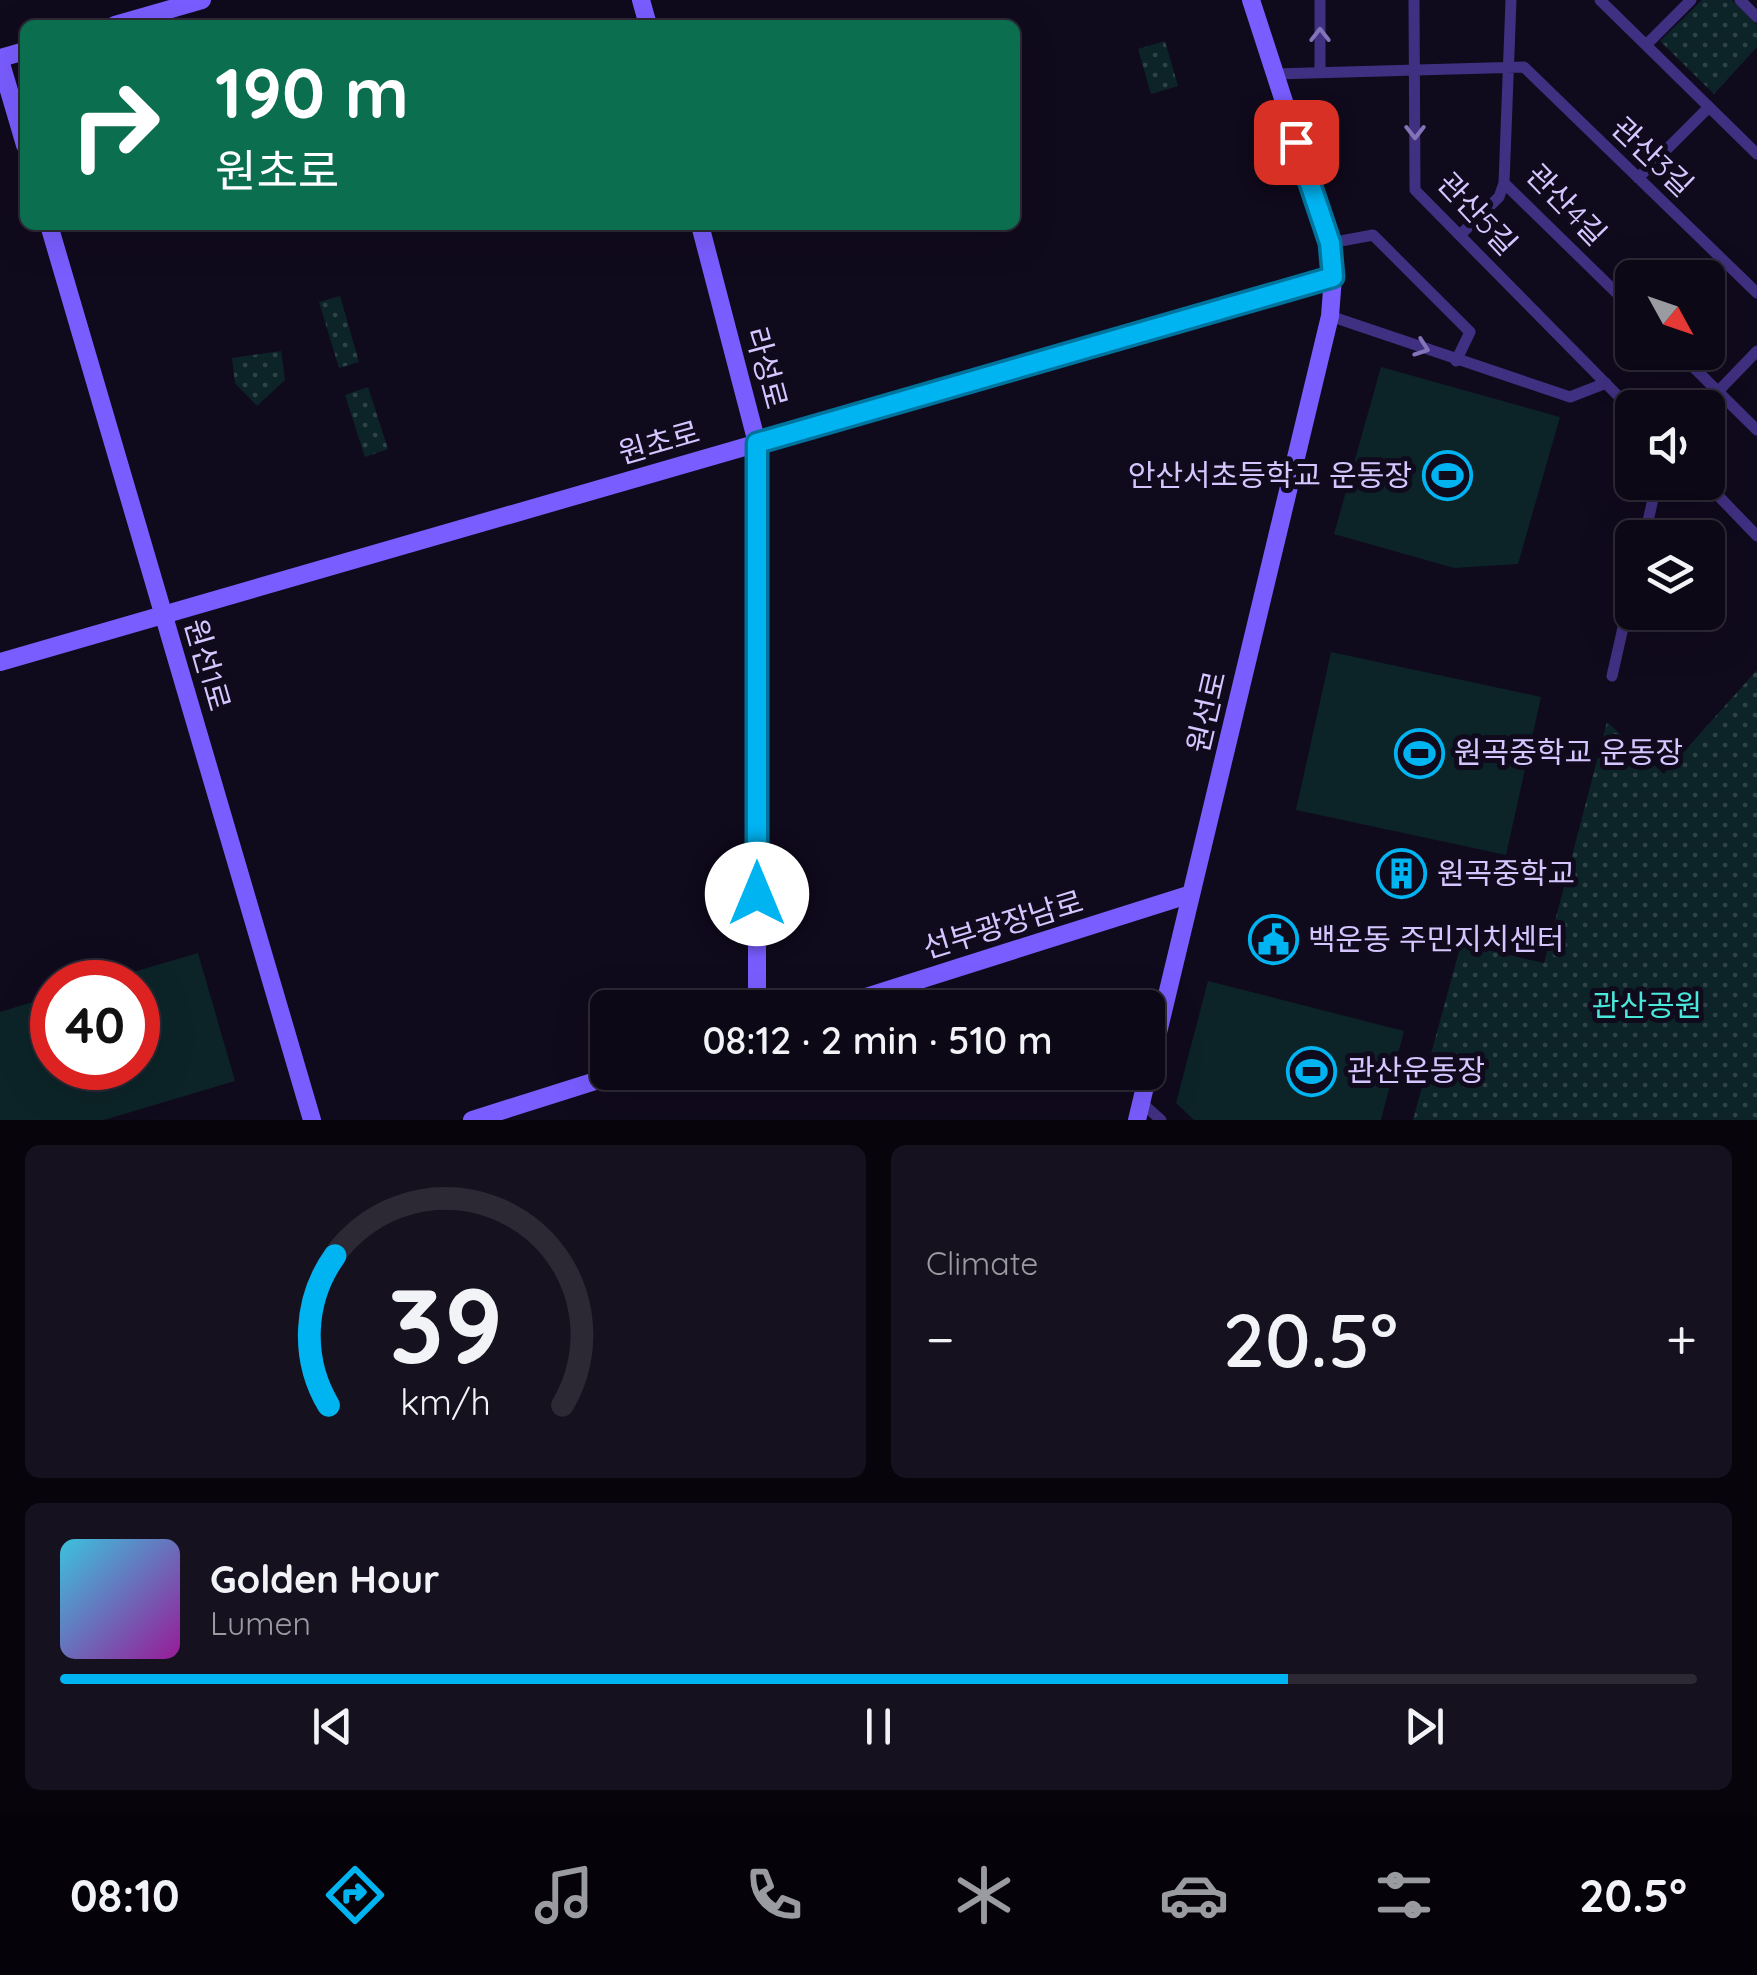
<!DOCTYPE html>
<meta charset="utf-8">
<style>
body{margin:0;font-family:Quicksand,"Noto Sans KR",sans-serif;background:#15111f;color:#f1f3f6;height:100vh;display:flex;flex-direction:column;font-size:38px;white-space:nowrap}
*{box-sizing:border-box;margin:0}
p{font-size:32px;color:#9a9aa1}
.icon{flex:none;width:55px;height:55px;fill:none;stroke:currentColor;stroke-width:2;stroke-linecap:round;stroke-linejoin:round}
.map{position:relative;height:1120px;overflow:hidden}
.panel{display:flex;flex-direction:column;gap:25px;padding:25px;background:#07040c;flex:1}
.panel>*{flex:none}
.hud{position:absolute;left:20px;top:20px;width:1000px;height:210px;border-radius:15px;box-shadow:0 10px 40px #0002,0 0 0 2px #2c2935;background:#0b6e4f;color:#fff;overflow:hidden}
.needle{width:65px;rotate:130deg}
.controls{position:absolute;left:1615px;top:260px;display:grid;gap:20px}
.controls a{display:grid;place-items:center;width:110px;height:110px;border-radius:15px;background:#0c0816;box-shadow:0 10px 40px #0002,0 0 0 2px #2c2935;font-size:50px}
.speed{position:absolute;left:30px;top:960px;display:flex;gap:20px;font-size:50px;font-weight:700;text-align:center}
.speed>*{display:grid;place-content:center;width:130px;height:130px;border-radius:50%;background:#0c0816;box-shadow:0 10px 40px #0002,0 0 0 2px #2c2935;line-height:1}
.speed .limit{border:15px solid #d22;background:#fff;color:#111}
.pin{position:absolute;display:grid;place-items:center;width:85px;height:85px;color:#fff;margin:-42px;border-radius:20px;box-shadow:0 5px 15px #0006}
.me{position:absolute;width:110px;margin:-55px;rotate:0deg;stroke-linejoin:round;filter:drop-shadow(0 0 8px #0008)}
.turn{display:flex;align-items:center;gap:35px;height:210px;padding:0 30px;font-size:45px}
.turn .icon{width:130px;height:130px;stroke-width:2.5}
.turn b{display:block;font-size:70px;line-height:85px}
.big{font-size:75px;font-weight:600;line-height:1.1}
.panel .tile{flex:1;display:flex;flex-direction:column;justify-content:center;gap:15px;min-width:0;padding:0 35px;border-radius:15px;background:#15111f}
.panel .dial{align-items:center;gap:0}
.dial svg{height:260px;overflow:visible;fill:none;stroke:#2c2935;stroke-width:7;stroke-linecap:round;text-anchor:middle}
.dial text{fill:#f1f3f6;stroke:none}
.song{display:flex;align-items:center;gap:30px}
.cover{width:120px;height:120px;border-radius:15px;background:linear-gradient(135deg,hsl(190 70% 55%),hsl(300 70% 35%))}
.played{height:10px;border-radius:5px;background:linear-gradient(90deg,#00b3f1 75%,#2c2935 75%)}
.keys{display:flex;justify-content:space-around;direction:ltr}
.heat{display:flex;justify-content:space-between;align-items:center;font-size:55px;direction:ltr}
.panel .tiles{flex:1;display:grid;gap:25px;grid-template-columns:1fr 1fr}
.tile:last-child{grid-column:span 2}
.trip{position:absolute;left:590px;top:990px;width:575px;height:100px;border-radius:15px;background:#0c0816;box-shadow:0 10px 40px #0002,0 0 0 2px #2c2935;font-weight:600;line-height:100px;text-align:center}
.tabs{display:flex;height:160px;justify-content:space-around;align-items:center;background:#050309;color:#9a9aa1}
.tabs .icon{width:70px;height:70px}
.tabs .active{color:#00b3f1}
.tabs b{font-size:45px;color:#f1f3f6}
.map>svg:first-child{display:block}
</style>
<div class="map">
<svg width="1757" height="1120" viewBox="0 0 1757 1120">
<defs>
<pattern id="park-dots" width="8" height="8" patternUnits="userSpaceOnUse" patternTransform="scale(2.5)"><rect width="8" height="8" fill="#0c2428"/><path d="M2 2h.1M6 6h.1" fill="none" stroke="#2e4248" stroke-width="1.8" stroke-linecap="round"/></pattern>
</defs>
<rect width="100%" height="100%" fill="#100a1d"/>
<path fill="url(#park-dots)" d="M1702,0H1732L1757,25V47L1714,94L1660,41Z
M1165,41L1178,86L1151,94L1138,49Z
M340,296L359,362L339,368L319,302Z
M281,351L285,380L257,406L235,383L232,358Z
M368,387L388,449L365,457L345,395Z
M1757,670V1120H1413L1461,944L1544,963L1607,722L1664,774Z"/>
<path fill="#0c2428" d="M1381,367L1560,417L1518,564L1454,568L1334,534Z
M1331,652L1541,697L1506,855L1296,810Z
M198,953L235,1081L104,1120H0V1012L52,996V1068H138V982H99Z
M1208,981L1404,1031L1381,1120H1194L1176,1103Z"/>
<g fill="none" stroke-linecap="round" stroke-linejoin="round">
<path stroke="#403081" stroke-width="11" d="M1320,0V71
M1414,0L1415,190L1632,410
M1511,0L1504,183L1632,308
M1600,0L1757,154
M1740,0L1757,17
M1646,45L1691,0
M1274,74L1524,67L1757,293
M1638,178L1709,107
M1460,235L1499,197L1504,183
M1330,243L1373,235L1470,332L1456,361
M1330,316L1570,397L1606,383
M1678,352L1757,430
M1702,408L1757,351
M1705,482L1757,536
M1644,538L1657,482
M1612,676L1632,588
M1141,1102L1161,1120"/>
<path stroke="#7a5dff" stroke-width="18" d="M641,0L648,25
M115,25L202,0
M0,58L25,51
M0,60L25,145
M49,225L312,1120
M700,225L757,443V1008
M0,662L1333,277
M831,1008L1191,894
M472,1120L624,1072
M1137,1120L1330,316L1333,277L1330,243L1251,0"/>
</g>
<defs><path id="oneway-chevron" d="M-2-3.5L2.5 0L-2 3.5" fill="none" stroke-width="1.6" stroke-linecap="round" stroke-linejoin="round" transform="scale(2.5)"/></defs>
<g stroke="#8374ba">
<use href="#oneway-chevron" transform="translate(1320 35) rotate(-90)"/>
<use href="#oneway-chevron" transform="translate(1415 132) rotate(90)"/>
<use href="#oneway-chevron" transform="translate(1422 348) rotate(20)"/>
</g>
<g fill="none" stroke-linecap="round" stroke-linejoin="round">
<defs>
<path id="route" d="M757,894V443L1333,277L1330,243L1296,142"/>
</defs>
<use href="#route" stroke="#00749d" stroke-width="25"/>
<use href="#route" stroke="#00b3f1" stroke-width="18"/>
</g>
<defs>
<symbol id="stadium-ring" viewBox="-11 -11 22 22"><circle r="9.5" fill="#100a1d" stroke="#00b3f1" stroke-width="1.5"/><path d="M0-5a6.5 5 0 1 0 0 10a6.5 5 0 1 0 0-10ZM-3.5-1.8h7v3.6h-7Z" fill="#00b3f1"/></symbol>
<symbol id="building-ring" viewBox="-11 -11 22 22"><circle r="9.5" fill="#100a1d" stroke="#00b3f1" stroke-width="1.5"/><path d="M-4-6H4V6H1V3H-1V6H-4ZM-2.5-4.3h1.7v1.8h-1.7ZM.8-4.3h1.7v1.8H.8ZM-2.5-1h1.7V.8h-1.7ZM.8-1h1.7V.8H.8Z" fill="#00b3f1"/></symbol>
<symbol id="civic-ring" viewBox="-11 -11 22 22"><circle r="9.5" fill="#100a1d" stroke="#00b3f1" stroke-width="1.5"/><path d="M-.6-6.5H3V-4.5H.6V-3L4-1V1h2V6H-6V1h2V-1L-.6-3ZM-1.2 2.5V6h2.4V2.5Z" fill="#00b3f1"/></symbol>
</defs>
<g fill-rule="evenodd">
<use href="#stadium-ring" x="1420" y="448" width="55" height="55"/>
<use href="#stadium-ring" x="1392" y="726" width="55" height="55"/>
<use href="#building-ring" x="1374" y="846" width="55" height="55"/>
<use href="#civic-ring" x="1246" y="912" width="55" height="55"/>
<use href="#stadium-ring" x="1284" y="1044" width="55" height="55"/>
</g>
<g text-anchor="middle" stroke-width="10" stroke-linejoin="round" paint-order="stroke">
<g font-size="30" fill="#d5c6ff" stroke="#100a1d">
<text transform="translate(1652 157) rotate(44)" y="10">관산3길</text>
<text transform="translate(1566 205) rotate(46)" y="10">관산4길</text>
<text transform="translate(1477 214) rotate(47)" y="10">관산5길</text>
<text transform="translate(766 368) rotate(75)" y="10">라성로</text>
<text transform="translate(659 443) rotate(-16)" y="10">원초로</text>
<text transform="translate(207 665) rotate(74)" y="10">원선1로</text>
<text transform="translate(1207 712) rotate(-77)" y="10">원선로</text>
<text transform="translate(1003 925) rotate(-17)" y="10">선부광장남로</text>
</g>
<g font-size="30" fill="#d5c6ff" stroke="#100a1d" text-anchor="start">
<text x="1412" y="486" text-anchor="end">안산서초등학교 운동장</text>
<text x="1454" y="763">원곡중학교 운동장</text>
<text x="1437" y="884">원곡중학교</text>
<text x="1308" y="950">백운동 주민지치센터</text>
<text x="1347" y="1081">관산운동장</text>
</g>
<g font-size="30" fill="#48e9da" stroke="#100a1d">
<text x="1647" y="1016">관산공원</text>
</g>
</g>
</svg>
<div class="controls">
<a><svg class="needle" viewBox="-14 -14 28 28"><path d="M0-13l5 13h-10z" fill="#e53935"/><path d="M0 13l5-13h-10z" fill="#9a9aa1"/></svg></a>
<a><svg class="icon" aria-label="sound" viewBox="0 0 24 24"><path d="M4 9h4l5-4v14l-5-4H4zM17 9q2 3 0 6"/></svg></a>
<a><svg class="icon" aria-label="layers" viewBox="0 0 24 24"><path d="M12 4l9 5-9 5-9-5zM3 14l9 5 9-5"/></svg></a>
</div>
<div class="speed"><div class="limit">40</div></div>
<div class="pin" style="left:1296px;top:142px;background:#d93025"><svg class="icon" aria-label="arrive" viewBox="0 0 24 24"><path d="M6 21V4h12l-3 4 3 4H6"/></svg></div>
<svg class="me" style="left:757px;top:894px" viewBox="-20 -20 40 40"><circle r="19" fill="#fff"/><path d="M0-13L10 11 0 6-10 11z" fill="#00b3f1"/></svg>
<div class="trip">08:12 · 2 min · 510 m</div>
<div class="hud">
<div class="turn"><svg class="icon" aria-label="right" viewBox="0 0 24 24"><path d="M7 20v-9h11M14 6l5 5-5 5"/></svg><div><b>190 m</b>원초로</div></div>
</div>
</div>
<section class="panel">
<div class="tiles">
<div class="tile dial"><svg viewBox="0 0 100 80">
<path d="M14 69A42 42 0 1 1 86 69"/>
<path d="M14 69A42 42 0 0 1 16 23" stroke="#00b3f1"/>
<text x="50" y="56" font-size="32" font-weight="700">39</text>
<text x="50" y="72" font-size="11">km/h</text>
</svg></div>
<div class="tile"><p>Climate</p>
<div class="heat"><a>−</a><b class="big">20.5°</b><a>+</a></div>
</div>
<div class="tile">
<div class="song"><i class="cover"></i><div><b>Golden Hour</b><p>Lumen</p></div></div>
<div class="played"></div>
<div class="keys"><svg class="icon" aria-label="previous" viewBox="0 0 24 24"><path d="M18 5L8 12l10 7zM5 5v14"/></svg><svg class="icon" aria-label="pause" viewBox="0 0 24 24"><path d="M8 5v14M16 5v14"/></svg><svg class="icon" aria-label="next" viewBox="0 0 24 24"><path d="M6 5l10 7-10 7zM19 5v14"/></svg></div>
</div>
</div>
</section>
<nav class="tabs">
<b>08:10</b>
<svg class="icon active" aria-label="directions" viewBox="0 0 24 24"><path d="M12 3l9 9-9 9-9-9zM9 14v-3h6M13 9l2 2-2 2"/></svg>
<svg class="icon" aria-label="music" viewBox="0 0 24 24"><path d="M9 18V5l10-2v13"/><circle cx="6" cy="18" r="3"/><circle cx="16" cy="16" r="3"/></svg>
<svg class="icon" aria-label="phone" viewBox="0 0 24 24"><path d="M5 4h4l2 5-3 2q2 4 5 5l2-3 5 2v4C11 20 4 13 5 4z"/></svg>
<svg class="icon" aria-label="climate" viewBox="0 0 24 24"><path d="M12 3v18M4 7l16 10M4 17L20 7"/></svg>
<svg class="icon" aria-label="car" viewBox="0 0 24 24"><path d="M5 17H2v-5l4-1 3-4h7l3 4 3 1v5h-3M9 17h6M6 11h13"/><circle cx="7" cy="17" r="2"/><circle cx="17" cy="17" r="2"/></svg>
<svg class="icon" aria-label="filters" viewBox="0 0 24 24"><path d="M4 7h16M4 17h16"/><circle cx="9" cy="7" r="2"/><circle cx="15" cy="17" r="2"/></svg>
<b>20.5°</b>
</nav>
